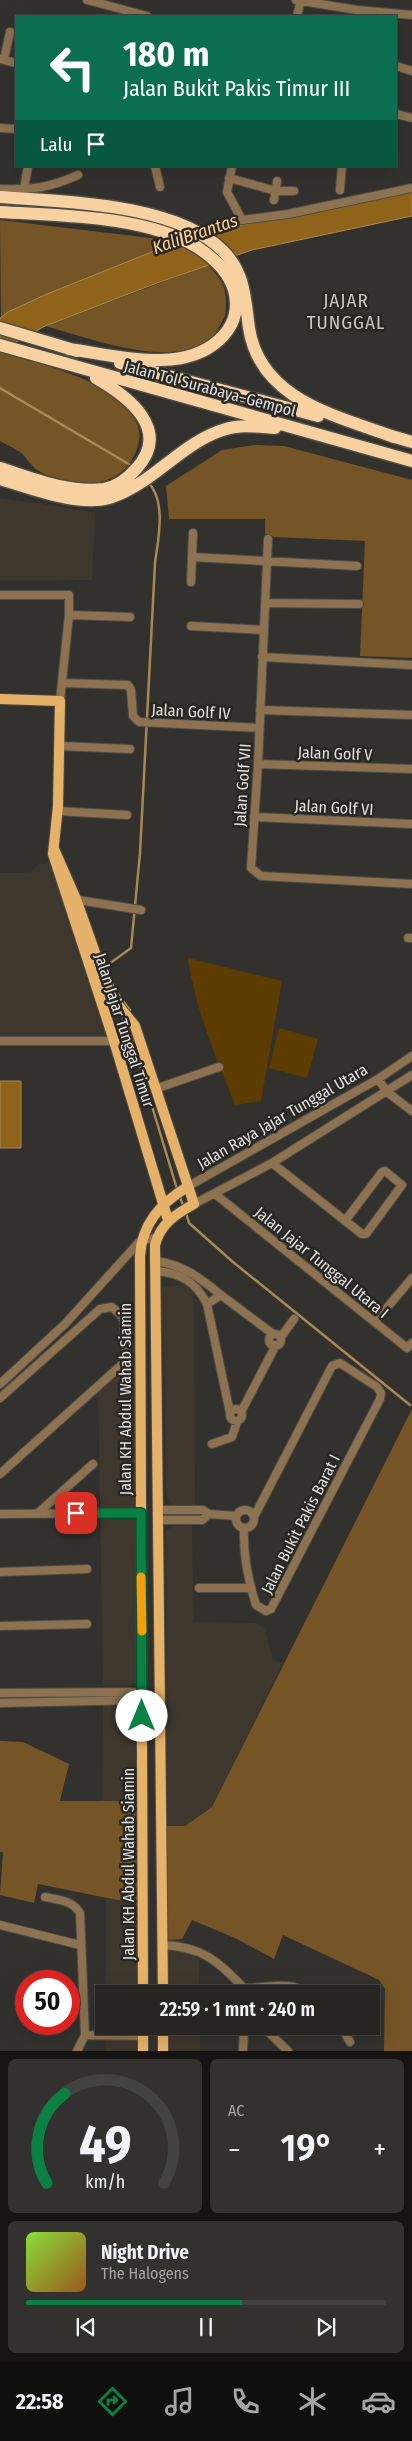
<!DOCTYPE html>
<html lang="id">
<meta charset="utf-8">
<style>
body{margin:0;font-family:"Fira Sans Condensed",sans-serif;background:#32312f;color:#f1f3f6;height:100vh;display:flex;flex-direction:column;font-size:19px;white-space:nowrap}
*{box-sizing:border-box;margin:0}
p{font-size:16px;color:#a4a5a5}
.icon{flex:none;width:28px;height:28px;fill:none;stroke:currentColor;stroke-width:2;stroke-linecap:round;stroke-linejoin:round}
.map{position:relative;height:2051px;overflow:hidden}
.details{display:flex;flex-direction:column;gap:8px;padding:8px;background:#151413;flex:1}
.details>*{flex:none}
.guide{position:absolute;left:15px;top:15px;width:382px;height:152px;border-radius:0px;box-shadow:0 5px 20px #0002,0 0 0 1px #424240;background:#0b6e4f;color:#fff;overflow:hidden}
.speed{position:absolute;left:15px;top:1970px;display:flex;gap:10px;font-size:25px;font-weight:700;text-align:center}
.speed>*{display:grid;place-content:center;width:65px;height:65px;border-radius:50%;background:#262522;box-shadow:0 5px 20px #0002,0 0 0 1px #424240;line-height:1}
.speed .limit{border:8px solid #d22;background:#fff;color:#111}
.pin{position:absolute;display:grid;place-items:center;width:42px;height:42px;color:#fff;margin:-21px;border-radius:10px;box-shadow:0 2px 8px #0006}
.me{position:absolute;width:55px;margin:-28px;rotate:0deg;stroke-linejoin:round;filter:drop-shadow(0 0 4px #0008)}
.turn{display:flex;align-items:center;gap:18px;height:105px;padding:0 25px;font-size:22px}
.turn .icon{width:65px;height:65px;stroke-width:2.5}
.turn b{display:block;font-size:35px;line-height:42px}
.then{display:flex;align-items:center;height:48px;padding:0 25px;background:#0003;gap:10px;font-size:19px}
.big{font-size:38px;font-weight:600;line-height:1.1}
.details .card{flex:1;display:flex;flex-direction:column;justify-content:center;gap:8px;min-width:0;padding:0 18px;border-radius:8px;background:#32312f}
.details .dial{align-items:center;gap:0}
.dial svg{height:130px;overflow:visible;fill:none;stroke:#424240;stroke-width:7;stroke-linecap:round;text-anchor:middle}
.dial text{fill:#f1f3f6;stroke:none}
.song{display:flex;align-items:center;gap:15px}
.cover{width:60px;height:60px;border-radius:8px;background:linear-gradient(135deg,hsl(90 70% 55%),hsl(30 70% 35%))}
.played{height:5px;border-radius:2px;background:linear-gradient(90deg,#0b8043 60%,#424240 60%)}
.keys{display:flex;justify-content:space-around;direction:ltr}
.heat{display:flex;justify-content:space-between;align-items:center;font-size:28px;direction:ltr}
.details .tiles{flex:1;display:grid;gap:8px;grid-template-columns:1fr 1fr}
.card:last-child{grid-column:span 2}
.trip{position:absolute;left:95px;top:1985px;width:285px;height:50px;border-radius:0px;background:#262522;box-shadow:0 5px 20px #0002,0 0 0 1px #424240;font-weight:600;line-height:50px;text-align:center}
.tabs{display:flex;height:80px;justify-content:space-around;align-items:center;background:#0f0f0e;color:#a4a5a5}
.tabs .icon{width:35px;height:35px}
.tabs .current{color:#0b8043}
.tabs b{font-size:22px;color:#f1f3f6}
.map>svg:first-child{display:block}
</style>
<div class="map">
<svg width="412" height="2051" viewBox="0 0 412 2051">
<rect width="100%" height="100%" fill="#33312d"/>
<path fill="#3e372e" d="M0,498L95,512L92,580L0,581Z
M50,862L67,916L109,1041L0,1043V873H30L38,865Z
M187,1284L194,1288L195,1505L174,1506L166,1495L165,1386L160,1287Z
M134,1360L139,1682L130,1685H103L98,1392Z
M175,1525L192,1526L194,1622L257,1623L265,1630L273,1660L283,1663L212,1807L185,1826H166V1531Z
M135,1702L140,1712L139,1792L135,1801H102L103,1703Z
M106,1899L137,1904L139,1994H106Z
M182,1939V1951L199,1957V1994H167L166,1940Z
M106,2026H140L141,2051H106Z
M167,2026H200V2051H168Z"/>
<path fill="#5d3c00" d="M188,958L282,981L261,1101L235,1105C216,1057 195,1009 188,958Z
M279,1028L318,1039L307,1078L269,1068Z"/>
<path fill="#755525" d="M0,220L151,238L174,243L47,294L1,317Z
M208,265C220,278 227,287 226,305C226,310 226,315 223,320C220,325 217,332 213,336C177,373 87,337 45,326Z
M0,351C39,365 100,376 127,409C140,424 143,436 135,454C117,492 71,488 39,471C31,467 27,457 20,452C14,448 7,445 0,441Z
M254,445L284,446L412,480V658L360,656L365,541L274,537L265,534V519H169L166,486L222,450Z
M412,1409V2051H384L385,1989L379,1980L283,1935L274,1959L237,1939L192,1920L182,1939L166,1940V1826H185L212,1807Z
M0,1741L23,1742L69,1764L60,1801H135L137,1904L38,1884L34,1903L0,1895L3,1852H0Z"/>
<path fill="#8f6319" stroke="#a88854" d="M412,190V216L252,250L157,283L45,326L0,351V318L8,312L47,294L174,243L241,225Z
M0,1081H21V1148H0Z"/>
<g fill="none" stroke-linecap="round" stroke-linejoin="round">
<path stroke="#a88854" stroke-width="2.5" d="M0,388L132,466
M129,1013L130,1010C119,996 107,983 109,964L131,948L140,853L155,563C158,539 167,502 148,482
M126,1020L177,1189
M180,1197L184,1208
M186,1213L189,1223L233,1262L410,1405"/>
<defs>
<path id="minor" d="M87,0L147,16
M296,0L357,10L412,15
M297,16L301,0
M0,59L16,63
M4,60L10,32
M396,66L412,71
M396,114L412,118
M0,128L16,129
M155,166L160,187
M232,166L227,192L242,220L288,214L412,188
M229,178L276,191H294
M0,189C32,190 49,188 78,175
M24,189L28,166
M340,190L342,166
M274,200L277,181
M268,539L258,764L251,868L261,876L412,884
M192,557L193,533
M191,582L192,557L357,566
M0,595H69V615L60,701
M265,603L359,604
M69,615L130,617
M191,626L264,630
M262,657L412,665
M63,683L128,685L131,690L133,716L139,722L259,728
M260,710L412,715
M59,746L130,749
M258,764L412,769
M57,811L127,815
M254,817L412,824
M72,899L141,910
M408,938H412
M0,1041H114
M378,1079L387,1092L412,1111
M155,1089L219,1067
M272,1163L362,1234H366L402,1185L385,1171L382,1172L345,1221
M187,1187L378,1079L412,1056
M215,1194L407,1348L412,1343
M194,1204L272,1163L412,1075
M156,1261C184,1265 200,1278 221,1295
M156,1271C181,1273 196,1282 207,1304
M375,1322L412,1278
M269 1340a6 6 0 1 1 12 0a6 6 0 1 1-12 0Z
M281,1337L294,1319
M0,1384L65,1324L141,1240L157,1238
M0,1398L100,1309L112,1307L123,1317L127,1360L0,1474
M230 1415a6 6 0 1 1 12 0a6 6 0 1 1-12 0Z
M241,1412L276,1345
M230,1413L207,1304L221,1295L273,1334
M212,1444L232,1437L237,1422
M236 1519a9 9 0 1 1 18 0a9 9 0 1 1-18 0Z
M159,1510H203L209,1514L236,1516
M38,1513L93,1464
M0,1514L141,1513
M159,1520H202L209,1514
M244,1529C243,1555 248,1580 256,1605L266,1611L271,1609L380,1399L381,1393L377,1387L340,1363L332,1366L254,1517
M0,1572L87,1569
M199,1588H251
M0,1626L87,1624
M0,1693L142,1692
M0,1703L142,1700
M45,1897C59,1900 72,1900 80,1913L85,2035L77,2051
M0,1925L80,1945
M163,1945C203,1947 216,1960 244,1988V1994
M244,1988C267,1989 289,1979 309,1994
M262,2026L288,2051
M341,2026L350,2042
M85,2035L143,2036
M243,2051L244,2026"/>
<path id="major" d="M0,699L60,701L58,806L53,854L114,1041L168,1220
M54,849L76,899L110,995L135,1026L194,1204C176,1214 160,1224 155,1245L163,1994
M143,1994L140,1256C142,1224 160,1204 187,1187
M143,2026V2051
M163,2026V2051"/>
<path id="highway" d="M0,197C64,202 176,203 223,251C245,273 245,299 249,328C260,400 337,416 394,437
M0,212C61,216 143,215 197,247C217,260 236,278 236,304C236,318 230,330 219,340C181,375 115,355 69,349
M0,328L77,351
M0,345L412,461
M120,363L318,416
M388,435L412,442
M0,468C34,479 68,493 104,489C117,487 128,478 136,469C172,430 129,397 96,378
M0,479C31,488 80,508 112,497C154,483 183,441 226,429C241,424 260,427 275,428"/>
</defs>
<use href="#minor" stroke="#4f4d49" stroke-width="10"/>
<use href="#major" stroke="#4f4d49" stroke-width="12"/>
<use href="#highway" stroke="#4f4d49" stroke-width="15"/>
<use href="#minor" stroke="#8c7250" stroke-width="8"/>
<use href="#major" stroke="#e6b269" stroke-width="10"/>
<use href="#highway" stroke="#f7d2a0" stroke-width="12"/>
</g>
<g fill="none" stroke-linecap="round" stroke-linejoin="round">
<defs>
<path id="route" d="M76,1513H141L142,1716"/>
</defs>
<use href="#route" stroke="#07532c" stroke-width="12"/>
<use href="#route" stroke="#0b8043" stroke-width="9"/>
<path stroke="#f59e0b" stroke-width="9" d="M141,1577L142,1631"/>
</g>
<g text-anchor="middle" stroke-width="5" stroke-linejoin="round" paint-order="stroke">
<g font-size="16" fill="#e1dfdd" stroke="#292723">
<text transform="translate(210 388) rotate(15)" y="6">Jalan Tol Surabaya–Gempol</text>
<text transform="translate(191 711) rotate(3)" y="6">Jalan Golf IV</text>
<text transform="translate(335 753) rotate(2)" y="6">Jalan Golf V</text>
<text transform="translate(242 785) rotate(-86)" y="6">Jalan Golf VII</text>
<text transform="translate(334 807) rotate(3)" y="6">Jalan Golf VI</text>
<text transform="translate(125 1030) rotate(72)" y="6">Jalan Jajar Tunggal Timur</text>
<text transform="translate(282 1116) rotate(-30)" y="6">Jalan Raya Jajar Tunggal Utara</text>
<text transform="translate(322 1262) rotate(39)" y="6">Jalan Jajar Tunggal Utara I</text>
<text transform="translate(125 1399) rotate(-90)" y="6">Jalan KH Abdul Wahab Siamin</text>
<text transform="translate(300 1524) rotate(-63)" y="6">Jalan Bukit Pakis Barat I</text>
<text transform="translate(128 1864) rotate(-90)" y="6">Jalan KH Abdul Wahab Siamin</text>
</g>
<g font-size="18" font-style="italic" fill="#fdcf90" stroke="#292723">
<text transform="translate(195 234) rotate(-19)" y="6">Kali Brantas</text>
</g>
<g font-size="19" letter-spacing="1" fill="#c9c5c0" stroke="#292723">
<text x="346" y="307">JAJAR<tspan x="346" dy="22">TUNGGAL</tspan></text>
</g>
</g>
</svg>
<div class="speed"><div class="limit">50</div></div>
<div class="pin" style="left:76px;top:1513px;background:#d93025"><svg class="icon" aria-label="arrive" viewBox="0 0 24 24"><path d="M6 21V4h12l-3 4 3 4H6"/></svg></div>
<svg class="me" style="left:142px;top:1716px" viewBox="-20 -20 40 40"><circle r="19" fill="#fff"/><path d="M0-13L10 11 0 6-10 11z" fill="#0b8043"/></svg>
<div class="trip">22:59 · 1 mnt · 240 m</div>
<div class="guide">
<div class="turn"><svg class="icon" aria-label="left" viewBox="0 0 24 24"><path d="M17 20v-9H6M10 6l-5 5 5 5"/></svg><div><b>180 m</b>Jalan Bukit Pakis Timur III</div></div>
<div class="then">Lalu<svg class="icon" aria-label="arrive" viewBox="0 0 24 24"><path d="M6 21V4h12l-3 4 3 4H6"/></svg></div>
</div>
</div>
<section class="details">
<div class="tiles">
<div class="card dial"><svg viewBox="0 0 100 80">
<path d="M14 69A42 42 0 1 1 86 69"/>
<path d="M14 69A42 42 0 0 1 25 14" stroke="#0b8043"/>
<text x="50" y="56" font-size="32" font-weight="700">49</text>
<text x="50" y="72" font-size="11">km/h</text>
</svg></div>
<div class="card"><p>AC</p>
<div class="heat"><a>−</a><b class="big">19°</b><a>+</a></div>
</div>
<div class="card">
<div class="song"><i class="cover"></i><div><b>Night Drive</b><p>The Halogens</p></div></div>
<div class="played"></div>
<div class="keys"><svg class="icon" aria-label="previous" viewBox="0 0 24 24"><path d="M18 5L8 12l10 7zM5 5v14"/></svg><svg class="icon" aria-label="pause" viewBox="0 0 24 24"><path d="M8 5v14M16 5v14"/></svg><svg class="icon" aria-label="next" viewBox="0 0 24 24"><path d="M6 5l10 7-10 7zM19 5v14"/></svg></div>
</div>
</div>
</section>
<nav class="tabs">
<b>22:58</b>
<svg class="icon current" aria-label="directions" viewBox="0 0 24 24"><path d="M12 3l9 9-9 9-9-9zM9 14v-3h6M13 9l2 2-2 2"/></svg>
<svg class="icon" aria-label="music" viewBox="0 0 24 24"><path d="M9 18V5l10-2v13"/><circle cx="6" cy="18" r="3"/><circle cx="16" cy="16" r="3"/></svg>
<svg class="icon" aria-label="phone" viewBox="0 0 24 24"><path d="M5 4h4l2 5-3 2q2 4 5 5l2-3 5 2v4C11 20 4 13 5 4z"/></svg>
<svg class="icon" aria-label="climate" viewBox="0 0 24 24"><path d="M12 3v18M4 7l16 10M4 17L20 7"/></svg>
<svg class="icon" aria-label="car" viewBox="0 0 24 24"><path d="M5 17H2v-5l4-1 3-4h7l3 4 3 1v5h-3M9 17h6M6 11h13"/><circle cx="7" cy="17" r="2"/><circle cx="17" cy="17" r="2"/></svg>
</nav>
